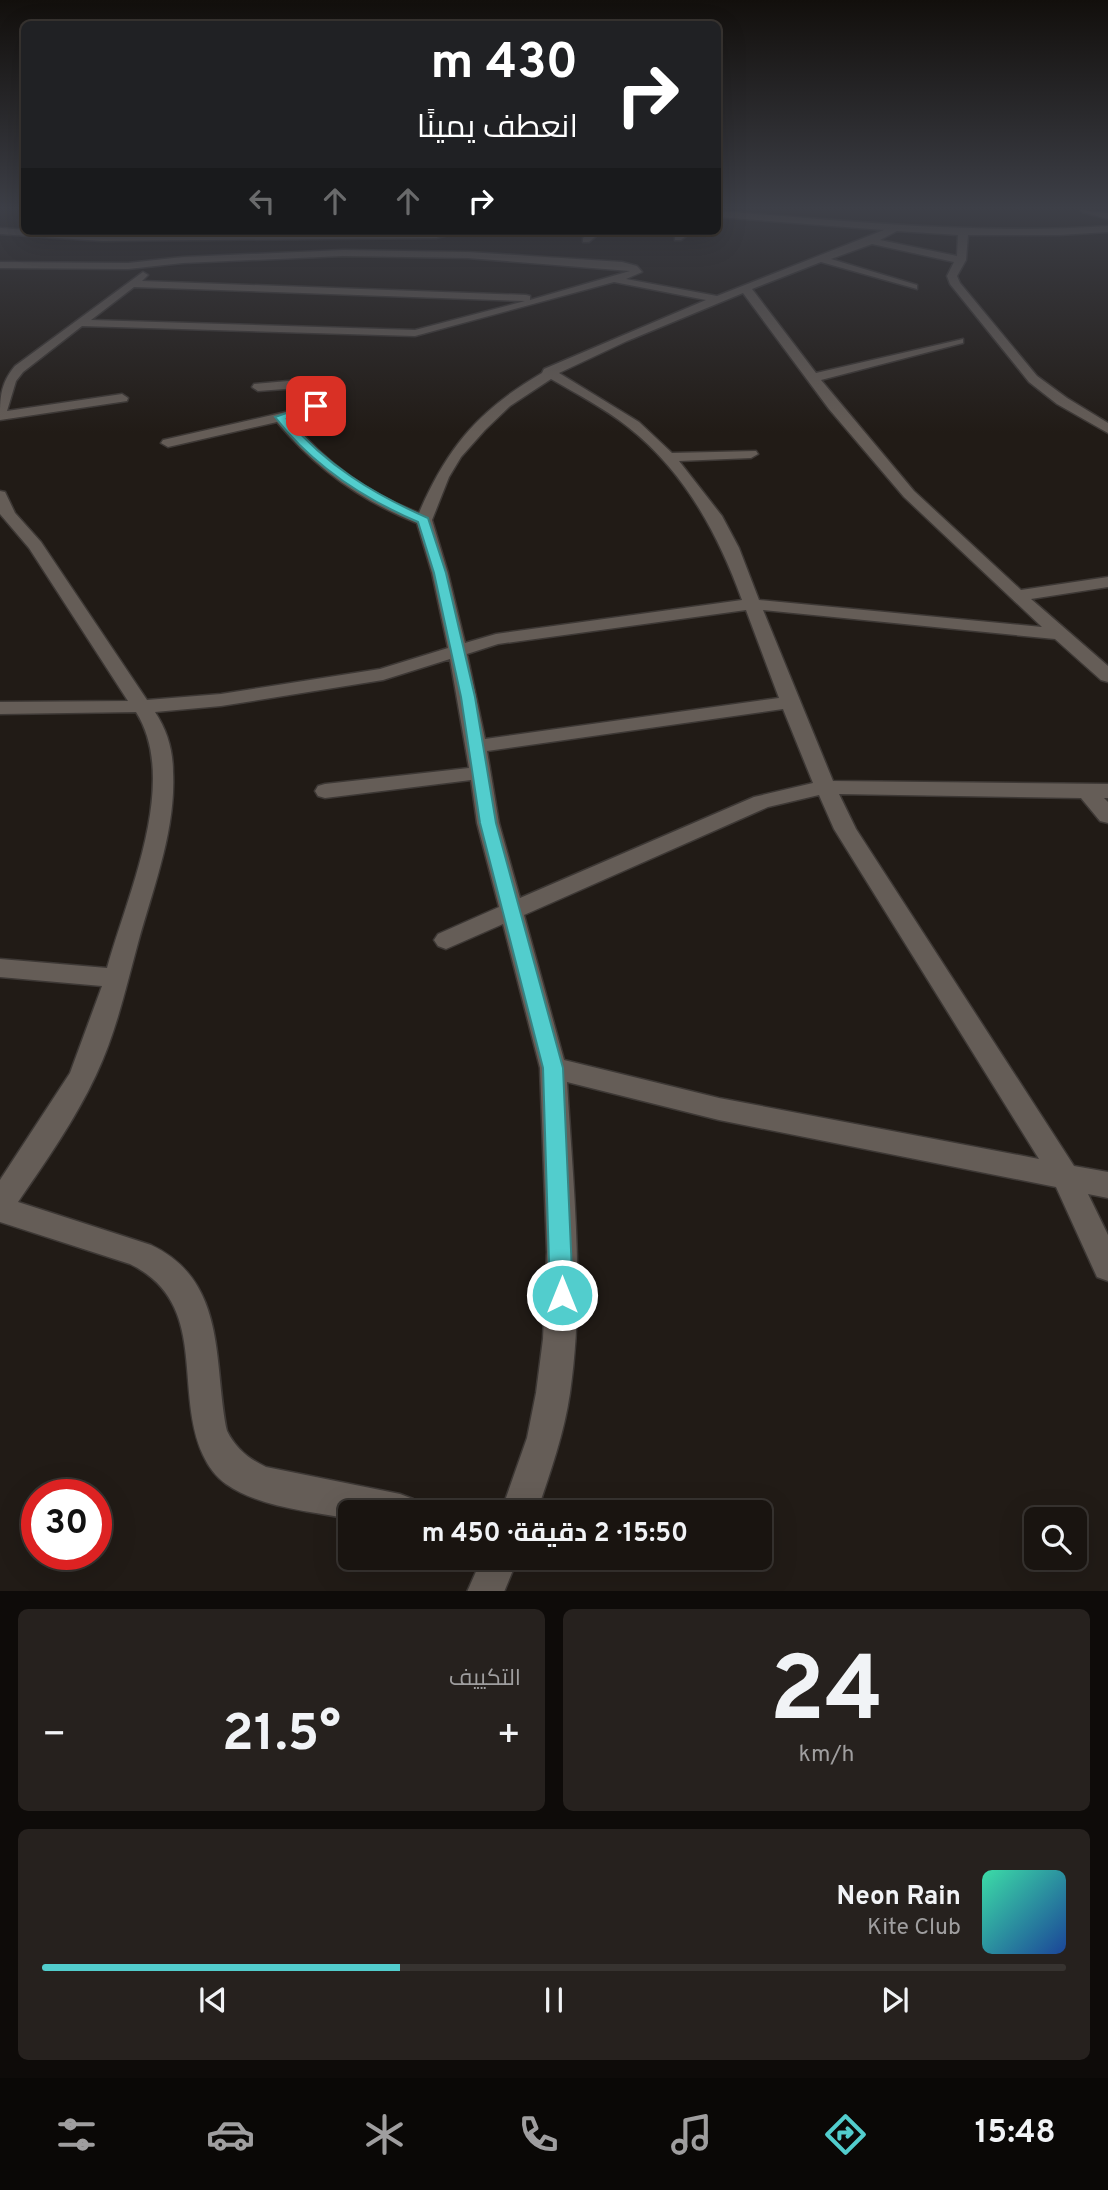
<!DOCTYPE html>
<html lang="ar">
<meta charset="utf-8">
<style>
body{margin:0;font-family:Overpass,Cairo,sans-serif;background:#26211e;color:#f1f3f6;direction:rtl;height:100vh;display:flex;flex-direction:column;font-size:26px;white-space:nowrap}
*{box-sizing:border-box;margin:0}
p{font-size:23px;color:#9f9e9f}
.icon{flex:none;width:38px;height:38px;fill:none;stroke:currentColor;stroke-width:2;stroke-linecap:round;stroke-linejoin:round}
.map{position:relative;height:1591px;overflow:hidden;direction:ltr}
.drawer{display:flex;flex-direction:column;gap:18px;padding:18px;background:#0e0b09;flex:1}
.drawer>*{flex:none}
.banner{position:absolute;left:21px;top:21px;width:700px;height:214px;border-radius:10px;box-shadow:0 7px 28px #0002,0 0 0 2px #373330;direction:rtl;background:#202124;color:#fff;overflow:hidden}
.buttons{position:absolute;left:1024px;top:1507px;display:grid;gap:14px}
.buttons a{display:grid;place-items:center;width:63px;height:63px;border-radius:10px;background:#191410;box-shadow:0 7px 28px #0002,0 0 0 2px #373330;font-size:35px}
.speed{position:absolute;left:21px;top:1479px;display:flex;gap:14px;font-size:35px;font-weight:700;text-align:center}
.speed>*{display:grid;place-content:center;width:91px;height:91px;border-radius:50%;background:#191410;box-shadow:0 7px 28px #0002,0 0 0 2px #373330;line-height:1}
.speed .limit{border:10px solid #d22;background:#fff;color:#111}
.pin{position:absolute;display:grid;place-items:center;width:60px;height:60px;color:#fff;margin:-30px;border-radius:14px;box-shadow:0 4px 10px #0006}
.me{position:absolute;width:77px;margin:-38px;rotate:0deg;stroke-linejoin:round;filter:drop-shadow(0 0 5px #0008)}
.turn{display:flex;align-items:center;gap:24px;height:147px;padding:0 28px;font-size:32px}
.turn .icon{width:91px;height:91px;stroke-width:2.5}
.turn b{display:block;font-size:49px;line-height:60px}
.lanes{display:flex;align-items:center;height:66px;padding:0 28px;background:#0003;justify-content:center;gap:35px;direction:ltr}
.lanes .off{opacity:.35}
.big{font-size:52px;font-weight:700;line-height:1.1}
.drawer .tile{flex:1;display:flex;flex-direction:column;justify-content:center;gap:10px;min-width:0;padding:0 24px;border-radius:10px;background:#26211e}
.drawer .dial{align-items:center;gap:0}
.dial b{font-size:91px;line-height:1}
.song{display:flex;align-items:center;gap:21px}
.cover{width:84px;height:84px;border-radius:10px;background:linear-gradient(135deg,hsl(160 70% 55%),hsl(220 70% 35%))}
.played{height:7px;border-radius:4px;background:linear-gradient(90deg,#52cdcd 35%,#373330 35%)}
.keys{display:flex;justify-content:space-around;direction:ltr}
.heat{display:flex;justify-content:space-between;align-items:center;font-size:38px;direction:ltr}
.drawer .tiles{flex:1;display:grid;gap:18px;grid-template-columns:1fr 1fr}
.tile:last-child{grid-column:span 2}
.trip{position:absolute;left:338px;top:1500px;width:434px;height:70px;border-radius:10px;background:#191410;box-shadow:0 7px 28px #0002,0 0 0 2px #373330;font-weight:700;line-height:70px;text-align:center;direction:rtl}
.tabs{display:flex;height:112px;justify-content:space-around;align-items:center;background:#0a0806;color:#9f9e9f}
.tabs .icon{width:49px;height:49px}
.tabs .on{color:#52cdcd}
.tabs b{font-size:32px;color:#f1f3f6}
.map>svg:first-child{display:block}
</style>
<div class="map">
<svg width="1108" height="1592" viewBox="0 0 1108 1592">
<rect width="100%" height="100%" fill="#211b16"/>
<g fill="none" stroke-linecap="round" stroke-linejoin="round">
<defs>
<path id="minor" d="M1080,210L1108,213V219L1082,212Z
M718,211C849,221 977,235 1108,226V232L1059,235H968L966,260L957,276L960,283L1037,376L1067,398L1108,423V433L1057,404L1029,382L950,284L947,276L954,262L872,244L831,259L917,285V289L821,262L752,289L816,373L963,339V343L821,380L914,491L1021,590L1108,577V587L1031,599L1108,666V682L1101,680L1055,639L763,610L833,781L1108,784V798H1104L1108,802V823L1100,821L1081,798L839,794L856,829L1074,1166L1108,1172V1198L1088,1194L1108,1235V1281L1097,1277L1056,1187L719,1120L567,1082C573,1185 585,1290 570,1393C564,1434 550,1473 537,1512H501L527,1438L536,1393L543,1339L547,1252L540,1068L503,924L446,949L438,946L434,940L438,934L499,907L477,823L471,780L325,798L318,796L315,791L318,786L325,784L469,768L450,659L383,680L221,706L155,712C167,730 173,750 173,772C176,830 153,888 138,943C126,987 116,1033 96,1075C75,1120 46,1161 18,1202L151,1245C228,1281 213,1364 227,1431C236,1449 249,1459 266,1467L400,1494L413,1499L418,1512H350V1519C310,1511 261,1508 226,1484C216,1477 208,1466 203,1455C173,1389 210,1303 130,1264L0,1222V1180L70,1073L102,986L0,977V959L107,968C127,896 180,781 136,712L0,714V702L128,701L29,548L0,514V491L5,492L15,513L41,542L147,700L221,694L380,669L448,648L432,573L417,523C361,501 315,468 277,422L168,447L161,443L163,440L303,408L309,404L311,387L258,391L252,387L254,384L311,379L322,382L324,385L320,409L312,414L289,419C324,461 368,494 419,513C447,447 480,409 542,373L544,369L706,300L614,282L415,336L82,326L23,372L16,381L7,411L122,394L128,398L127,401L0,420C0,398 0,384 15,366L143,272L148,275L142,281L526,295L530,296V300L630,271L468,258L343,256L183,263L128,269L0,268V262L128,263L183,257L343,250L468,252L622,262L637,266L642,272L626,279L717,296L884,230L718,217ZM897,231L958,235L957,256L880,240ZM134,287L525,301L415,330L91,320ZM743,293L829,409L904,497L1042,627L759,600L739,548L722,516L679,461L751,458L758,454L756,451L672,453L639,422L559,373L627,341ZM551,379C577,394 604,408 628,427C685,472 718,534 742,600L496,634L465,643L448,573L432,520L449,477L461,457L485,430L510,406ZM746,610L779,698L485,739L467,654L498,644ZM783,709L813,783L754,797L520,898L499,823L487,751ZM819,795L834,829L1039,1159L719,1098L564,1060L524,915L768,807Z
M0,228L102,235L465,231L436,238L102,241L0,234Z
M591,231H602L589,242H583V238Z
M681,231H692L681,240H675V236Z
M482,1558H518L504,1592H467Z"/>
</defs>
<use href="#minor" stroke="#3d3835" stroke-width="3"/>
<use href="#minor" fill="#655d57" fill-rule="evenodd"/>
</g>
<linearGradient id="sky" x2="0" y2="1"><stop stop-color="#120f0c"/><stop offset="0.48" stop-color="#3d3f47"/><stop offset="1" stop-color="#3d3f47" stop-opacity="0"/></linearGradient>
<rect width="1108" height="433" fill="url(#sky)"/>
<path fill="#52cdcd" stroke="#358585" stroke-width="2" d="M312,404L320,406L311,413L287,419C326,465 373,494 428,518L446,573L475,697L496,823L563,1068L573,1295L570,1303L562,1306L553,1303L550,1295L543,1068L480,823L461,697L434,573L418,522C362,498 313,466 275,417Z"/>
</svg>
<div class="buttons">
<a><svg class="icon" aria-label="search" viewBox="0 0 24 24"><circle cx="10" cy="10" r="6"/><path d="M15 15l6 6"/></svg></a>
</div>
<div class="speed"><div class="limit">30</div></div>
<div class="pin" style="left:316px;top:406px;background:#d93025"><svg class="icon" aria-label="arrive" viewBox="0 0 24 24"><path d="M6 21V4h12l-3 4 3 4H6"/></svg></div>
<svg class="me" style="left:562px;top:1295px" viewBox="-20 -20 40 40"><circle r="17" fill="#52cdcd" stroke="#fff" stroke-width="3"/><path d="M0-11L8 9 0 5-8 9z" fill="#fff"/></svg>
<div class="trip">15:50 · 2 دقيقة · 450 m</div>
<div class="banner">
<div class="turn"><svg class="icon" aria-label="right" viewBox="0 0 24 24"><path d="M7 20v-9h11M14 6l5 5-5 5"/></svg><div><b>430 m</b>انعطف يمينًا</div></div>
<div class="lanes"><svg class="icon off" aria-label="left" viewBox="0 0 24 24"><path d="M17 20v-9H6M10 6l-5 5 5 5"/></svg><svg class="icon off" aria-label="ahead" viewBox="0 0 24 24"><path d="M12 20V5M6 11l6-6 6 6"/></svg><svg class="icon off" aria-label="ahead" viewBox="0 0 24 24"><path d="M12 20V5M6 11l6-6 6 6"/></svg><svg class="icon" aria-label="right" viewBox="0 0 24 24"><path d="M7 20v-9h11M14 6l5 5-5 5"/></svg></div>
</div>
</div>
<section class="drawer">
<div class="tiles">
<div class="tile dial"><b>24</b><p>km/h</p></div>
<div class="tile"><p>التكييف</p>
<div class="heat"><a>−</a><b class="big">21.5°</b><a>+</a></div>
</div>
<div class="tile">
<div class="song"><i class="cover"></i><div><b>Neon Rain</b><p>Kite Club</p></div></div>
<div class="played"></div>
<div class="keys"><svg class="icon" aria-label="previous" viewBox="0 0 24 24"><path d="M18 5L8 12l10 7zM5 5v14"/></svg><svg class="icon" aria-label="pause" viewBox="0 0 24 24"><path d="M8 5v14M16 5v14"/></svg><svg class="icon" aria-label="next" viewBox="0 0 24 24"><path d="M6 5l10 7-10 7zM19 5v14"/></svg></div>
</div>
</div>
</section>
<nav class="tabs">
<b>15:48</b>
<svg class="icon on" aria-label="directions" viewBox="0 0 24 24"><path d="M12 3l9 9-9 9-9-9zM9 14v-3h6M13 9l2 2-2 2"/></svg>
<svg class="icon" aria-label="music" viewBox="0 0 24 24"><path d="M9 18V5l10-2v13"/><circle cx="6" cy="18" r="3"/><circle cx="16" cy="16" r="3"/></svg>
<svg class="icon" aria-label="phone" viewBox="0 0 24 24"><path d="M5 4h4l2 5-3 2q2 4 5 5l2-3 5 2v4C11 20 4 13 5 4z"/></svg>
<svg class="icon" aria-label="climate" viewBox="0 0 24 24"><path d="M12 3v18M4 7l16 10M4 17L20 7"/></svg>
<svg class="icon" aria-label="car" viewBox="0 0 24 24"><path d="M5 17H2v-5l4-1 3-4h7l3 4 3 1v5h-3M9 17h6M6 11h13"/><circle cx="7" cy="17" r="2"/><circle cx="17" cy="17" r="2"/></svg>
<svg class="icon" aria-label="filters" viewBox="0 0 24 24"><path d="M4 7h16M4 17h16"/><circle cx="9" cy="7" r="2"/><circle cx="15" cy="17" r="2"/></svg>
</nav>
